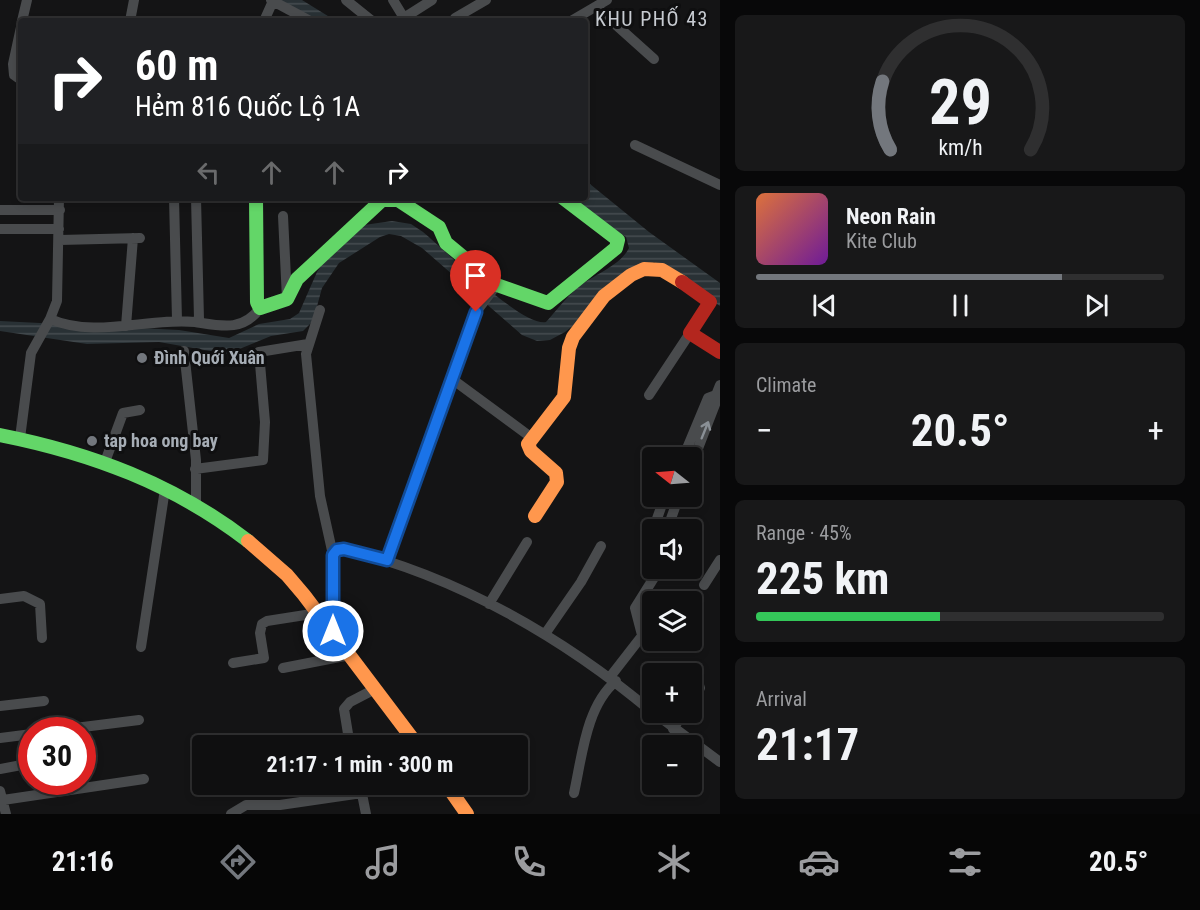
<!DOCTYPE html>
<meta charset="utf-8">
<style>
body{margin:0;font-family:"Roboto Condensed",sans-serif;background:#181819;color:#f1f3f6;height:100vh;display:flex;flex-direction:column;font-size:22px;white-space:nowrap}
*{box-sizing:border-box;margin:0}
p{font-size:20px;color:#9b9c9f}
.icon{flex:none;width:33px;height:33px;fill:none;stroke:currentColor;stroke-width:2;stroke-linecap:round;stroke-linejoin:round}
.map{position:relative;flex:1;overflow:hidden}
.details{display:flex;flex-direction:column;gap:15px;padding:15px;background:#080809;width:480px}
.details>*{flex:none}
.guide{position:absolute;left:18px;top:18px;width:570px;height:183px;border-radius:6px;box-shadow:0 3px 9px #0003,0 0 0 2px #2f2f30;background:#202124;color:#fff;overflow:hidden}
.needle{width:39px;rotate:287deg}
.controls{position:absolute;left:642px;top:447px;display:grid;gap:12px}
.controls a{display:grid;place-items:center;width:60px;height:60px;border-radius:6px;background:#0f0f10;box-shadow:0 3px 9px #0003,0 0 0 2px #2f2f30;font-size:30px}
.speed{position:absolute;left:18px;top:717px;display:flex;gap:12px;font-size:30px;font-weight:700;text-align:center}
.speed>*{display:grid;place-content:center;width:78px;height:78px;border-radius:50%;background:#0f0f10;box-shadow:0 3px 9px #0003,0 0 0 2px #2f2f30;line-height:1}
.speed .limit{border:9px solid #d22;background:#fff;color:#111}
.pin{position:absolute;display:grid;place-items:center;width:51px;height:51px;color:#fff;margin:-62px -26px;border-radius:50% 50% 50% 0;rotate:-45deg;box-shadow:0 0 6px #0007}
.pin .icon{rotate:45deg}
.me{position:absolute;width:66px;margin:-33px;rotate:0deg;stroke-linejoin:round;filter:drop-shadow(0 0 4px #0008)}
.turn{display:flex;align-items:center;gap:21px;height:126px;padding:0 18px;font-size:27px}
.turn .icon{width:78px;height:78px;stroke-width:2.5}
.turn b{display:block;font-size:42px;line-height:51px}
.lanes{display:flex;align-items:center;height:57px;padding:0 18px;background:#0003;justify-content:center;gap:30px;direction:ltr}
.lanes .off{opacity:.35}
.big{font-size:45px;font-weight:700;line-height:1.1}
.details .tile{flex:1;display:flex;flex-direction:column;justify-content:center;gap:9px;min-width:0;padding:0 21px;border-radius:9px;background:#181819}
.details .dial{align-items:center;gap:0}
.dial svg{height:156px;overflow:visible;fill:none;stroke:#2f2f30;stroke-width:7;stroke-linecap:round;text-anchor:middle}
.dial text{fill:#f1f3f6;stroke:none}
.song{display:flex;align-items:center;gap:18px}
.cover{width:72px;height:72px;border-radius:9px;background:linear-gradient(135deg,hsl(20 70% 55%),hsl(280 70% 35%))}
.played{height:6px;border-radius:3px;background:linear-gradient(90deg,#73777d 75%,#2f2f30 75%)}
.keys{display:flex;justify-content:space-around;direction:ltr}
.heat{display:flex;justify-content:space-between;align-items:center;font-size:33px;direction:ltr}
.charge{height:9px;border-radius:4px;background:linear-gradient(90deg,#34c759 45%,#2f2f30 0)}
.trip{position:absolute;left:192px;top:735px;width:336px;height:60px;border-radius:6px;background:#0f0f10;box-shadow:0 3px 9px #0003,0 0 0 2px #2f2f30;font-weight:700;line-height:60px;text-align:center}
.menu{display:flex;height:96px;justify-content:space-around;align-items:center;background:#060606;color:#9b9c9f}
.menu .icon{width:42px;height:42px}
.menu .on{color:#73777d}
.menu b{font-size:27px;color:#f1f3f6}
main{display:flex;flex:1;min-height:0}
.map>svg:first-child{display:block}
</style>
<main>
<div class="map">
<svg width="720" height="814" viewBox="0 0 720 814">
<defs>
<pattern id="water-rules" width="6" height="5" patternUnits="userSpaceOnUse" patternTransform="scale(1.5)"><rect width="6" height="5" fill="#293135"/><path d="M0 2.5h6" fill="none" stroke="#454c50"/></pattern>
</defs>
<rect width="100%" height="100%" fill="#141415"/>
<path fill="url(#water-rules)" d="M280,0H302L336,21H317Z
M585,180L649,232L720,283V306L654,262L565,332L550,340L537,341L522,335L422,248L401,236L389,234L380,237L339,263L322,288L313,321L303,331L271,336L227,354L159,342L87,344L0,331V321L179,330L229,338L259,324L290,319L299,313L317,272L329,253L364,225L392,221L411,224L423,232C445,250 522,327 546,322C555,312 564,300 574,291C590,275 619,268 629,248L626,237L564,198H585Z"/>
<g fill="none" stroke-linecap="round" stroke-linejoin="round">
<path stroke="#494b4d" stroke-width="10" d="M271,0L310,21
M346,0L372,21
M393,0L404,18
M596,7L654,59
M455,18L486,0
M22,21L27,0
M130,21L134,0
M264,21L273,1
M399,21L432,0
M571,21L607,0
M21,27L13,64L14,75L21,80
M635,145L720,185
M174,198L177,320
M0,210H60
M283,216L287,299
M0,229H59
M60,240L140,238
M320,310L306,354L320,496L333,555V631
M50,319C96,339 148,317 195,322L199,319L196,198
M195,322C221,326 243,332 260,308
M126,326L133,238
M184,351L196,460V506
M452,379L532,438
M649,395L690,333
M20,438L31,353L50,319L57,301L59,198
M683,458L708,398L716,395
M105,462L123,413L140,410
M692,464L716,402V395L720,385
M195,469L263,460L265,422L259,352L308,344
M653,530L665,496
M667,530L679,496
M652,531L647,547L652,554
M333,555L337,550L344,549C457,576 564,638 652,712
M387,560L476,312L495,287
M704,585L720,560
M0,599L24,596L40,604L42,638
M489,604L527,542
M545,634L581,582L601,546
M642,635L635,608L660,568
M683,640L687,643
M141,647L165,489
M233,663L264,658L260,633L262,624L267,621L318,613
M283,668L350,655
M610,677L652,623
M692,701L700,688L698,682
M0,706L44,701
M653,712L720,762
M673,729L684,712
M59,730L139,720
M0,738L32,734
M350,746L344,709L350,702L375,689
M0,769L32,763
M360,784L366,814
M0,791L6,814
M574,793C582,757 586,706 616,681
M3,800L144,779
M231,814L246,805H280L362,793"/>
<path stroke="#63d668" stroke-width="14" d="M256,198L257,302L260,308L287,299L297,279L382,200H398L439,227L446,243L497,285L548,303L616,248L618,240L563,198
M0,435C91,453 174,484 248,541"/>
<path stroke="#ff974d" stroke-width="14" d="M535,516L557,482L556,473L531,451L528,444L564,397L569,348L573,337L604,296L631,275L644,269L662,270L682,282
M248,541L287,575L304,595L418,746
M446,784L467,814"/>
<path stroke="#b3261e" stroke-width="14" d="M682,282L710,302L690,333L720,352"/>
</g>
<defs><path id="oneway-shaft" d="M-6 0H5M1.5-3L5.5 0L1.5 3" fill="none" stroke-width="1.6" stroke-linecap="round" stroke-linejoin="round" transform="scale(1.5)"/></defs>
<use stroke="#8a9096" href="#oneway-shaft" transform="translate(705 430) rotate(-68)"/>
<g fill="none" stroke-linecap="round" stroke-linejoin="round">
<defs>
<path id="route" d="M333,631V555L337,550L344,549L387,560L476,312"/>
</defs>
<use href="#route" stroke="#114b97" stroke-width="15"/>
<use href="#route" stroke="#1a73e8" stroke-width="10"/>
</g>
<g fill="#73777d" stroke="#0f0f10" stroke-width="2">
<circle cx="142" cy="358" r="6"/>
<circle cx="92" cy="441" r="6"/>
</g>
<g text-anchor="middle" stroke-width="6" stroke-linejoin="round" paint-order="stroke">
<g font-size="18" font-weight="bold" fill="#a6adb5" stroke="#0f0f10" text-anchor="start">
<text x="154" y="364">Đình Quới Xuân</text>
<text x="104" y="447">tap hoa ong bay</text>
</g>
<g font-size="20" letter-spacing="1.5" fill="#c7cbd1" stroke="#0f0f10">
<text x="652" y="26">KHU PHỐ 43</text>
</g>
</g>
</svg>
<div class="controls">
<a><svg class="needle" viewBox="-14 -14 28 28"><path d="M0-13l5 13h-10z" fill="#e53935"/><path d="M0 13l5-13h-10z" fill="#9b9c9f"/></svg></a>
<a><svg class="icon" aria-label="sound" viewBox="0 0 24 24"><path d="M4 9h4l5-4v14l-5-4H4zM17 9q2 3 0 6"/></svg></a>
<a><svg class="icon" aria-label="layers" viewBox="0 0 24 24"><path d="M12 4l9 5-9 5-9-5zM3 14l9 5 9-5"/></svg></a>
<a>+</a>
<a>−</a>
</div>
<div class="speed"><div class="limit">30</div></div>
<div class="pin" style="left:476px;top:312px;background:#d93025"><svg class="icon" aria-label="arrive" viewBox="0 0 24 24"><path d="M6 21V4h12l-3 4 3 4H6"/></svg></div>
<svg class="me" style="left:333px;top:631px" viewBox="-20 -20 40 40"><circle r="17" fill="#1a73e8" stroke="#fff" stroke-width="3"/><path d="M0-11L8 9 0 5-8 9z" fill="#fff"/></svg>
<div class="trip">21:17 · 1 min · 300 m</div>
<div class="guide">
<div class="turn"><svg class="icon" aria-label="right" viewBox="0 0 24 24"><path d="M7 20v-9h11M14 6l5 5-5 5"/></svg><div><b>60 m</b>Hẻm 816 Quốc Lộ 1A</div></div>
<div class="lanes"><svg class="icon off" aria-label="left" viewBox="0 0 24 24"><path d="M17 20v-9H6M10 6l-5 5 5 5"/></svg><svg class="icon off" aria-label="ahead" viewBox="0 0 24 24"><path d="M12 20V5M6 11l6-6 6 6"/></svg><svg class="icon off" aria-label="ahead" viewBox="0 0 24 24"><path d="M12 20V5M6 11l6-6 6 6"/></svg><svg class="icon" aria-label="right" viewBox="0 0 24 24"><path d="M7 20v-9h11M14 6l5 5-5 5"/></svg></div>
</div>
</div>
<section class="details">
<div class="tile dial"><svg viewBox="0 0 100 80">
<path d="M14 69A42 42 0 1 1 86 69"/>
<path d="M14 69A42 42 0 0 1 10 34" stroke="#73777d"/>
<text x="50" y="56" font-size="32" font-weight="700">29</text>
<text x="50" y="72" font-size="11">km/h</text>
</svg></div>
<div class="tile">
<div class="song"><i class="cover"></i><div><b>Neon Rain</b><p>Kite Club</p></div></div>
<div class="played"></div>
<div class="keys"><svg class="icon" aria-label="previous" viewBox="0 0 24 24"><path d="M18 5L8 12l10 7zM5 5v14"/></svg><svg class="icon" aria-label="pause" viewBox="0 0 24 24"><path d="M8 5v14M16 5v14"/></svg><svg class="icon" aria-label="next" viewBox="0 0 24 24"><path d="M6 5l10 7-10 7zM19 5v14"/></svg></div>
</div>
<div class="tile"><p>Climate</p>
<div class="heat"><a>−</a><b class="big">20.5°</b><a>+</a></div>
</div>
<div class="tile"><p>Range · 45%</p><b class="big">225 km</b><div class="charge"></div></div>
<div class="tile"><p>Arrival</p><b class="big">21:17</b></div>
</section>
</main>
<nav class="menu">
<b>21:16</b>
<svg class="icon on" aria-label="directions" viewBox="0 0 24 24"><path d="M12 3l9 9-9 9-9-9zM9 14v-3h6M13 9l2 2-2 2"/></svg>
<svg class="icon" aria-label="music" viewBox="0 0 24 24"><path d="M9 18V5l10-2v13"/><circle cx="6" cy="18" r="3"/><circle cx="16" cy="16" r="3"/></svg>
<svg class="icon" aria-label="phone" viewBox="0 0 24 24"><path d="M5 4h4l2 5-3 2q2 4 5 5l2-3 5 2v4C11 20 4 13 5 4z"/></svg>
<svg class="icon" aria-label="climate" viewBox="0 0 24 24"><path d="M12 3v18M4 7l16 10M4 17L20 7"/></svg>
<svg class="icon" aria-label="car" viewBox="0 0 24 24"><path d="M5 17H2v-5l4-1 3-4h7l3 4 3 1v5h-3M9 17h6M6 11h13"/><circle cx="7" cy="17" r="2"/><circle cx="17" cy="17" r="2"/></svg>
<svg class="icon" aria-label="filters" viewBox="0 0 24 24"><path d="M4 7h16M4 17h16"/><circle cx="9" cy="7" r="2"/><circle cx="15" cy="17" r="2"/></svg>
<b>20.5°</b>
</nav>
